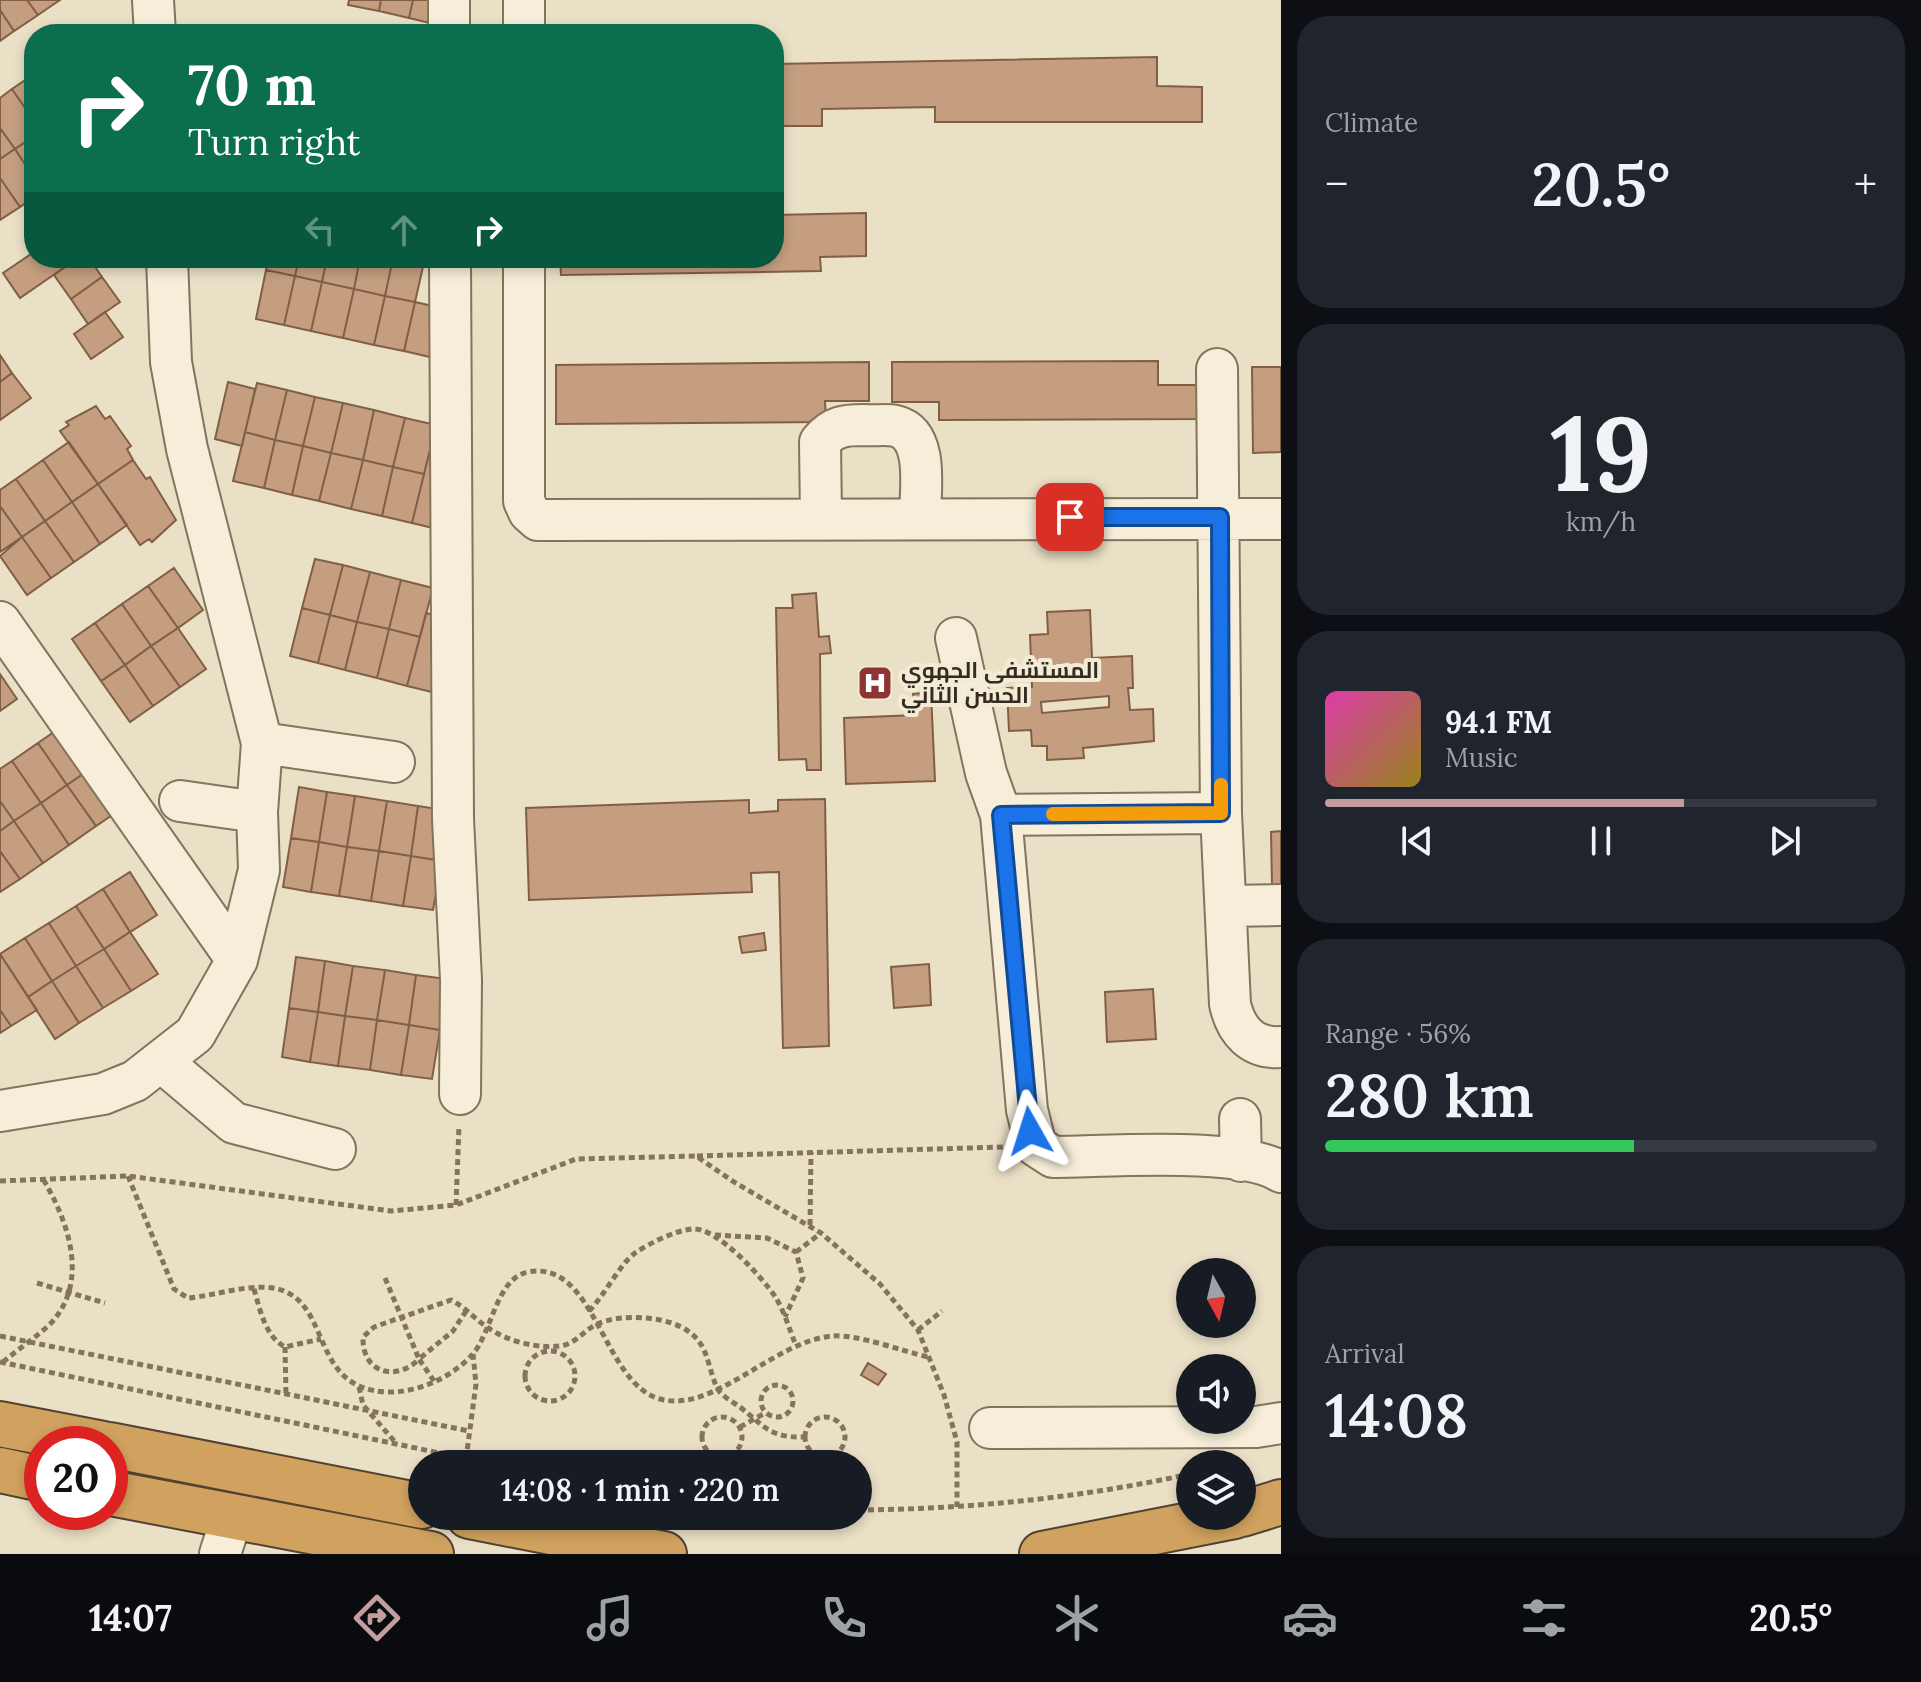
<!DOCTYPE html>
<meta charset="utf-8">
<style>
body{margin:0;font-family:Lora,Cairo,serif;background:#20242c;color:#f1f3f6;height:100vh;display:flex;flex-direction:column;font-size:30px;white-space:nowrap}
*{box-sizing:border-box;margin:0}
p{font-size:26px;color:#9ea1a6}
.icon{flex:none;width:44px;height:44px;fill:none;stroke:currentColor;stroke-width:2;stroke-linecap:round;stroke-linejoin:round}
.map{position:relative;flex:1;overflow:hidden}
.details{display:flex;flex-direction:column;gap:16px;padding:16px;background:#0d0f14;width:640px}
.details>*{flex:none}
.top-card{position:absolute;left:24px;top:24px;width:760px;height:244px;border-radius:32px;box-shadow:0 4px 12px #0003;background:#0b6e4f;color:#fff;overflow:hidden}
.needle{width:52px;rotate:172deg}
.tools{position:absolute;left:1176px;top:1258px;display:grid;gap:16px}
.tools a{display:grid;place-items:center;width:80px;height:80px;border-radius:50%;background:#171b24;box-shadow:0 4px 12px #0003;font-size:40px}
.speed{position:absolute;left:24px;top:1426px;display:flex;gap:16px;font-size:40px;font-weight:700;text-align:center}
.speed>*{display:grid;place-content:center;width:104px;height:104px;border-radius:50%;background:#171b24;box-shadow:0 4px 12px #0003;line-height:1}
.speed .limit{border:12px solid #d22;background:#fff;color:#111}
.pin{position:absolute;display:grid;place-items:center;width:68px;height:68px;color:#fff;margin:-34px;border-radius:16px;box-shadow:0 4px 12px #0006}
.me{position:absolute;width:88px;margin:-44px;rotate:354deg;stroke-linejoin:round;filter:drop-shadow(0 0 6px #0008)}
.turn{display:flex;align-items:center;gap:28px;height:168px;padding:0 32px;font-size:36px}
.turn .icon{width:104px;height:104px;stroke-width:2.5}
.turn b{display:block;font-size:56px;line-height:68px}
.lanes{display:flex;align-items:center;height:76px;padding:0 32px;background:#0003;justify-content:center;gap:40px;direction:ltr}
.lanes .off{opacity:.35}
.big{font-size:60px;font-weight:600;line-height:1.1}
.details .card{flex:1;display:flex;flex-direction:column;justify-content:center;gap:12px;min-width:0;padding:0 28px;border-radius:32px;background:#20242c}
.details .dial{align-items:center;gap:0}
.dial b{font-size:104px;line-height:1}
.song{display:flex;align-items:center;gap:24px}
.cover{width:96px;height:96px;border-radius:12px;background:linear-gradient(135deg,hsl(320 70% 55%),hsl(50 70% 35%))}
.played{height:8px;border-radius:4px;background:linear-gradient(90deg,#c49e9e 65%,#363941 65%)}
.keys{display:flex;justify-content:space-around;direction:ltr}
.heat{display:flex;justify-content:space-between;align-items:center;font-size:44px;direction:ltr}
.charge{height:12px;border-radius:6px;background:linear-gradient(90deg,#34c759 56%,#363941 0)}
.trip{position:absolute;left:408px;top:1450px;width:464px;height:80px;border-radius:40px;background:#171b24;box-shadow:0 4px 12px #0003;font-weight:600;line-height:80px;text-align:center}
.tabs{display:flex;height:128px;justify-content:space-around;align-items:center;background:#090b0e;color:#9ea1a6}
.tabs .icon{width:56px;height:56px}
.tabs .current{color:#c49e9e}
.tabs b{font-size:36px;color:#f1f3f6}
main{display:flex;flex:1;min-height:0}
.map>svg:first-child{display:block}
</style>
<main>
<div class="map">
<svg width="1281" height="1554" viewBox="0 0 1281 1554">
<rect width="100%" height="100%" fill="#eae0c6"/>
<path fill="#c59e7f" stroke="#815f46" stroke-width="2" fill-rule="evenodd" d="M0,0H27L38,15L14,31L0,10Z
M27,0H60L38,15Z
M349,0H381L379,11L348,5Z
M381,0H413L409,18L379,11Z
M413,0H440L434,24L409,18Z
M0,10L14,31L0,41Z
M1157,57V86L1202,87V122H935V107L822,109V126H774V64Z
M34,74V121L12,89Z
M12,89L34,121V136L15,149L0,128V98Z
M0,128L15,149L0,159Z
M34,136V178L15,149Z
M15,149L34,178V197L20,207L0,178V159Z
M0,178L20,207L0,220Z
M866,213V256L820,257L821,271L561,275L560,258H774V215Z
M34,252V258H54L62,269L20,298L3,273Z
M54,258H78L62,269Z
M78,258H89L102,277L71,299L54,275Z
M269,258H299L295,276L266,270Z
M299,258H327L322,282L295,276Z
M327,258H360L354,289L322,282Z
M360,258H393L385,296L354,289Z
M393,258H425L415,302L385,296Z
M266,270L295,276L284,325L256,319Z
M295,276L322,282L311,331L284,325Z
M102,277L120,302L88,324L71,299Z
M322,282L354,289L343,338L311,331Z
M354,289L385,296L374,345L343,338Z
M385,296L415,302L404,351L374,345Z
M415,302L446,309L434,358L404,351Z
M105,312L123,337L91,359L74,334Z
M0,355L12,373L0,382Z
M1158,361V385H1204V419L939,420V402H892V362Z
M869,362V401H825L826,422L556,424V365Z
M1252,367H1281V452L1253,453Z
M12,373L31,398L0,420V382Z
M228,382L255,389L242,446L215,439Z
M257,383L287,390L275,440L245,432Z
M287,390L315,397L303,446L275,440Z
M315,397L343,403L331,453L303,446Z
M343,403L374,410L363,460L331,453Z
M96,406L105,419L110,416L131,446L127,449L133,460L98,484L60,431L69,425L66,422Z
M374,410L405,418L393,467L363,460Z
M405,418L436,425L424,474L393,467Z
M245,432L275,440L264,488L233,481Z
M275,440L303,446L292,495L264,488Z
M69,442L98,484L72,502L43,460Z
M303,446L331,453L319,501L292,495Z
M331,453L363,460L351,509L319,501Z
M429,454L448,458L441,530L412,523Z
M43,460L72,502L45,521L16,479Z
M133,460L146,479L150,477L176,520L152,542L149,539L140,545L98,484Z
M363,460L393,467L382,516L351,509Z
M393,467L424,474L412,523L382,516Z
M16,479L45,521L22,537L0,506V490Z
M98,484L127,525L100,544L72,502Z
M72,502L100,544L74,562L45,521Z
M0,506L22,537L0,552Z
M45,521L74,562L51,578L22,537Z
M22,537L51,578L27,595L0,556Z
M315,559L343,565L330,615L302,608Z
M343,565L370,572L357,622L330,615Z
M174,568L203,610L178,628L148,586Z
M370,572L401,580L389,629L357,622Z
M401,580L433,588L420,637L389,629Z
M148,586L178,628L151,646L122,604Z
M816,593L819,637L829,636L831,653L820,654L821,770H807L806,759L779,760L776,608H793L792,595Z
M122,604L151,646L125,665L95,623Z
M302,608L330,615L318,663L290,656Z
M1090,610L1092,658L1132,656L1133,688H1128L1130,710L1153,709L1154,741L1083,748L1084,758L1047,760V746H1032L1031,730L1009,731L1007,688L1032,687L1030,635L1048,634L1047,612ZM1109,696V707L1042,713L1041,702Z
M426,613L451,619L432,692L407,686Z
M330,615L357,622L345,670L318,663Z
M357,622L389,629L377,678L345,670Z
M95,623L125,665L101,681L72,639Z
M178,628L206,669L180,687L151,646Z
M389,629L420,637L407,686L377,678Z
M151,646L180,687L153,706L125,665Z
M125,665L153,706L130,722L101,681Z
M0,674L17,699L0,711Z
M931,692L935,781L846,784L844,718L916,715L913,694Z
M64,725L93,767L67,785L38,743Z
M38,743L67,785L41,803L12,761Z
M12,761L41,803L14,821L0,801V769Z
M93,767L121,809L96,826L67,785Z
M67,785L96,826L69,845L41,803Z
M299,787L327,792L319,842L291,838Z
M327,792L355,796L347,847L319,842Z
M355,796L387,801L379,851L347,847Z
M825,799L829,1046L783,1048L779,872L751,873L752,892L529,900L526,808L749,800V813L778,811V800Z
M0,801L14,821L0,831Z
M387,801L418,806L411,856L379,851Z
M41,803L69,845L43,863L14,821Z
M418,806L450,811L442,861L411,856Z
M14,821L43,863L20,879L0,851V831Z
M1281,831V885H1272L1271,832Z
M291,838L319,842L311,892L283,887Z
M319,842L347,847L339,896L311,892Z
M347,847L379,851L371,901L339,896Z
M0,851L20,879L0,892Z
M379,851L411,856L403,906L371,901Z
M411,856L442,861L433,910L403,906Z
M130,872L157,915L130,932L103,889Z
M103,889L130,932L104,949L76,906Z
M76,906L104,949L76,966L49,923Z
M49,923L76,966L52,981L25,938Z
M130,932L158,974L131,991L104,949Z
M764,933L766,950L742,953L739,937Z
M25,938L52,981L28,997L0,954Z
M104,949L131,991L103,1008L76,966Z
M0,954L37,1010L11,1026L0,1010Z
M296,957L325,961L318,1012L289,1008Z
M325,961L353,966L345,1016L318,1012Z
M929,964L931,1005L894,1008L891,967Z
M76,966L103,1008L79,1023L52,981Z
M353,966L385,970L377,1020L345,1016Z
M385,970L416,975L409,1025L377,1020Z
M416,975L447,979L440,1030L409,1025Z
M52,981L79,1023L55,1039L28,997Z
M1153,989L1156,1039L1107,1042L1105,992Z
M289,1008L318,1012L310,1062L282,1057Z
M0,1010L11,1026L0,1033Z
M318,1012L345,1016L338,1066L310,1062Z
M345,1016L377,1020L370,1070L338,1066Z
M377,1020L409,1025L401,1075L370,1070Z
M409,1025L440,1030L432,1079L401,1075Z
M868,1363L886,1374L878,1385L861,1375Z"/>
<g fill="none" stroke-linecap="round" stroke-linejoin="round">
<defs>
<path id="minor" d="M153,0L155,34
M449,0V34
M524,0V34
M450,258L453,819L461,980L460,1094
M524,258V501L529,512L538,520L1281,519
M1217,369L1221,813L1230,1004C1236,1031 1252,1049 1281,1047
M821,517L820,442C833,426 845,425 864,425C874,426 886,424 896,426C930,435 920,491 920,517
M0,622L237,960
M956,638L986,773L1001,815L1027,1110L1036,1146L1053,1157C1105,1157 1241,1146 1281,1172
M262,743L394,762
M180,801L257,812
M1001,815L1221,813
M1226,906L1281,905
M162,1062L234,1123L335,1149
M0,1111L103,1094L135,1081L195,1034L237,960L259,870L257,812L262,743L187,449L171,362L167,258
M1240,1119L1241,1161
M990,1428L1256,1427L1281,1423
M220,1554L232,1517"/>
<path id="highway" d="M0,1424L104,1444
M110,1445L422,1506
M0,1470L42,1479
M110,1493L431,1554
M1242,1514L1281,1502
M469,1516L664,1554
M1042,1554L1235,1516"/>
</defs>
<use href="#minor" stroke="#84735d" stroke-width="44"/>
<use href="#highway" stroke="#524231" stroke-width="48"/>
<path stroke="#84735d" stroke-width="5" stroke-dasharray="6 4" stroke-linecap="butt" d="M697,1156L1003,1147
M128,1176L174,1289L188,1298C216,1296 257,1280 284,1291C331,1310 312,1388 386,1392C417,1393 451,1378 472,1355C492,1333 496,1278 528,1272C596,1259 602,1383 660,1399C714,1414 775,1340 833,1336C857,1334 902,1351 928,1357
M0,1181L128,1176L391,1211L456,1205L576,1159L696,1156L734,1182L821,1233L880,1284L918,1330L944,1395L957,1442V1507
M456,1205L459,1126
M810,1225L811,1152
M715,1235L767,1238L796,1252L803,1278L785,1317
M796,1252L821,1233
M385,1278L419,1359L453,1331L468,1308
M37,1283L105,1303
M254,1289C260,1310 265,1336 285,1347L321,1339
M589,1311C605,1295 619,1265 635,1253C650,1243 674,1231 692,1229C716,1226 763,1278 776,1298C784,1311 789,1328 795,1343
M918,1330L942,1311
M0,1336L469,1431
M285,1347L286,1394
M525 1376a25 25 0 1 1 50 0a25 25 0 1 1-50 0Z
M0,1362L493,1464
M3,1362C18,1349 37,1337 51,1323C90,1281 68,1221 43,1179
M434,1381L419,1359C398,1381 362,1375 363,1337L374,1327L451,1300C467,1308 475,1320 490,1329C507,1341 539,1349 560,1346C576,1344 584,1330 597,1324C620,1314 660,1316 681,1327C709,1341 706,1363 717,1388C721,1396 733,1402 740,1407C764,1426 770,1438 804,1437
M761 1401a16 16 0 1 1 32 0a16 16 0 1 1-32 0Z
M359,1387L363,1405L395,1442
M702 1437a20 20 0 1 1 40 0a20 20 0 1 1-40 0Z
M805 1437a20 20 0 1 1 40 0a20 20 0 1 1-40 0Z
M740,1427L765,1413
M466,1459L476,1384L473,1354
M808,1464L817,1456
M858,1510C970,1509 1080,1498 1190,1474"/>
<use href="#minor" stroke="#f6eed9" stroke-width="40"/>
<use href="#highway" stroke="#d1a25f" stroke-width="44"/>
</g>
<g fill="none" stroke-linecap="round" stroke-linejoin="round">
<defs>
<path id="route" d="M1030,1131L1001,815L1221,813L1220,517H1070"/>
</defs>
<use href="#route" stroke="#114b97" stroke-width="20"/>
<use href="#route" stroke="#1a73e8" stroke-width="14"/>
<path stroke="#f59e0b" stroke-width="14" d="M1053,814L1221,813V785"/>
</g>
<defs>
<symbol id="hospital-square" viewBox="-11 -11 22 22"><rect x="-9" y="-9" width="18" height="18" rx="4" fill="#8d3533" stroke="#f2ebd5"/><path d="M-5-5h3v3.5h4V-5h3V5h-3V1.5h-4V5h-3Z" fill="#fff"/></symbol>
</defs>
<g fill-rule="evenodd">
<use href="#hospital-square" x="855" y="663" width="40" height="40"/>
</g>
<g text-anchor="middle" stroke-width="8" stroke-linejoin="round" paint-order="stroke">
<g font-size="22" font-weight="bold" fill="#352b20" stroke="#f2ebd5" text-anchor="start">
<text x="901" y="678">المستشفى الجهوي<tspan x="901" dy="25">الحسن الثاني</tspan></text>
</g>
</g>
</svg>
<div class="tools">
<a><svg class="needle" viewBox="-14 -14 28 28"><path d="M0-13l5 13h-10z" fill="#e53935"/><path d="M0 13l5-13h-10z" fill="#9ea1a6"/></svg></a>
<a><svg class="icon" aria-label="sound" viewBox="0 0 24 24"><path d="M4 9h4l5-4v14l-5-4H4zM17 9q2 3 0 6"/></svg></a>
<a><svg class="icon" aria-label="layers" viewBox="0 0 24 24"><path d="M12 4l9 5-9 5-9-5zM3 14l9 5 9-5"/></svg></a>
</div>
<div class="speed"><div class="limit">20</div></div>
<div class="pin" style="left:1070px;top:517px;background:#d93025"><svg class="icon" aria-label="arrive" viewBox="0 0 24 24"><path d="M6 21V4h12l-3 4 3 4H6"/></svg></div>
<svg class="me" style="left:1030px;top:1131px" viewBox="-20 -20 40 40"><path d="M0-17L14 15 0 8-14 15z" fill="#1a73e8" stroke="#fff" stroke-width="4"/></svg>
<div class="trip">14:08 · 1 min · 220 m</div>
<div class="top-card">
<div class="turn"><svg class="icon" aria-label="right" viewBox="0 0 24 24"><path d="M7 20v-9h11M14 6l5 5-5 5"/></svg><div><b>70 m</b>Turn right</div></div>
<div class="lanes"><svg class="icon off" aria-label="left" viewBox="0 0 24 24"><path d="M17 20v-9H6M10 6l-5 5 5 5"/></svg><svg class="icon off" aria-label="ahead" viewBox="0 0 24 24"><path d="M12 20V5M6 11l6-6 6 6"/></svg><svg class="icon" aria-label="right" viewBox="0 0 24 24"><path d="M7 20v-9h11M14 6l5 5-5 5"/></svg></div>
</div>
</div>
<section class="details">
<div class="card"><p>Climate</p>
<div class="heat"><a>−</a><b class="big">20.5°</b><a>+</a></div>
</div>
<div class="card dial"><b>19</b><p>km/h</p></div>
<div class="card">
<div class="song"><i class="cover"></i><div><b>94.1 FM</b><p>Music</p></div></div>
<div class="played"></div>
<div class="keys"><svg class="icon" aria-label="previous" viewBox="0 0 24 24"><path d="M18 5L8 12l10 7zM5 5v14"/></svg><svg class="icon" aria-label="pause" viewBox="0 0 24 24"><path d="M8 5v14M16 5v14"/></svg><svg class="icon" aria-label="next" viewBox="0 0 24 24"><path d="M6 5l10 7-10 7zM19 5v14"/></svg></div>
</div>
<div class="card"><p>Range · 56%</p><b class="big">280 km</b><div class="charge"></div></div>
<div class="card"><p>Arrival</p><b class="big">14:08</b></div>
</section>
</main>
<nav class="tabs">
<b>14:07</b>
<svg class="icon current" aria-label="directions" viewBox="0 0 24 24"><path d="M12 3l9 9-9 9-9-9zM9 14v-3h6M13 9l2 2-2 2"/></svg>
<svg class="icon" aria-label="music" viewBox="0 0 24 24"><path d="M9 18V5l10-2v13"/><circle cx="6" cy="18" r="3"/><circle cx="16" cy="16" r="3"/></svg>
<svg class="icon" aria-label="phone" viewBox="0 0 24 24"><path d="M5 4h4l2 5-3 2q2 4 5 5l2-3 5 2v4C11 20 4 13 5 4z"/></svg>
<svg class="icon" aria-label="climate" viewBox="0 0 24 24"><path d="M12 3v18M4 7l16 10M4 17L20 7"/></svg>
<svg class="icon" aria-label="car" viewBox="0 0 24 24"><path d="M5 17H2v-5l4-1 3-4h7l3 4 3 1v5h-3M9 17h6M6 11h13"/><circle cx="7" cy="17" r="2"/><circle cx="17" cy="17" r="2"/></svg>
<svg class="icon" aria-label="filters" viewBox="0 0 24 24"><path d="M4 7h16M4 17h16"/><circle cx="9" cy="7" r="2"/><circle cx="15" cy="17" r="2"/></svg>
<b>20.5°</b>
</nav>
